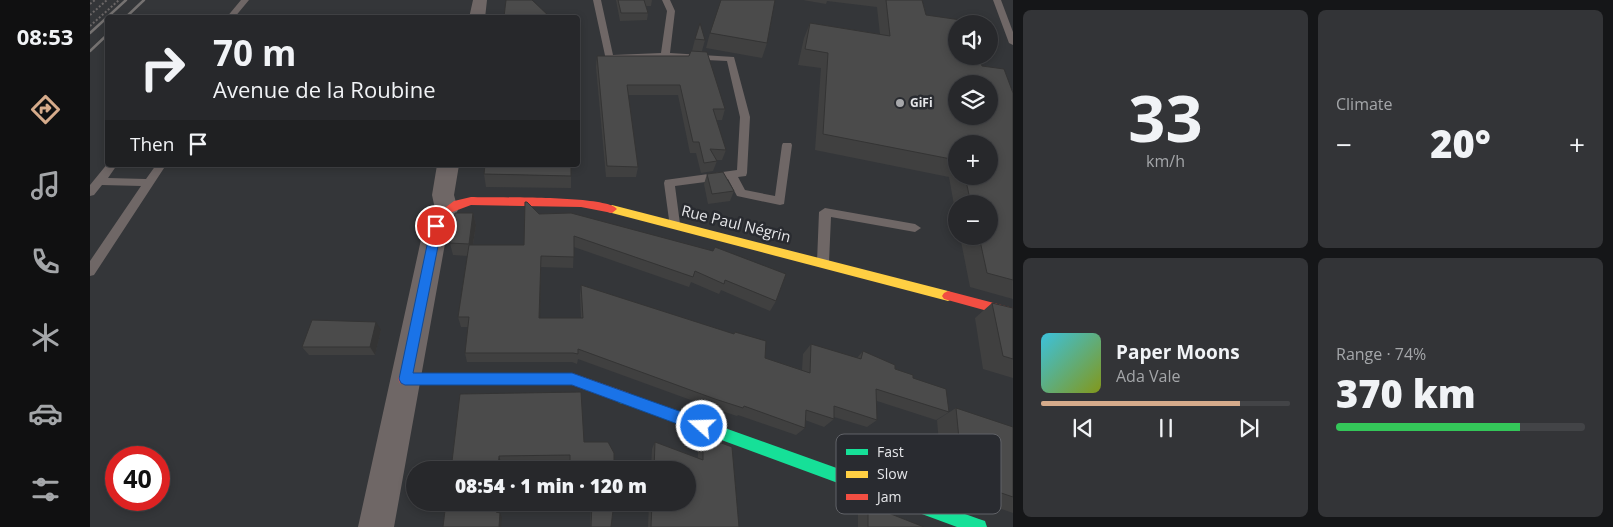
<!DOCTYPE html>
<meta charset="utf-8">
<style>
body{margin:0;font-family:"Open Sans",sans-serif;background:#333437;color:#f1f3f6;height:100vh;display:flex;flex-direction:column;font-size:19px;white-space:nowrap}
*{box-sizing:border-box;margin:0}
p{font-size:16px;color:#a4a6a9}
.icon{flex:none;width:28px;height:28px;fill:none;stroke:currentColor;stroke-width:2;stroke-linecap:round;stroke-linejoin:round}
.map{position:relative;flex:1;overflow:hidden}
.side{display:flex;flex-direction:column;gap:10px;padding:10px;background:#151618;width:600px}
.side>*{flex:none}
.banner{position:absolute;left:15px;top:15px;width:475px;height:152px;border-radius:5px;box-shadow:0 2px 8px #0003,0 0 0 1px #434447;background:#27282b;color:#f1f3f6;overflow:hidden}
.buttons{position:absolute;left:858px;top:15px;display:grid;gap:10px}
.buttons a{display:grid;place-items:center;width:50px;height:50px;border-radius:50%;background:#27282b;box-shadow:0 2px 8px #0003,0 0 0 1px #434447;font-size:25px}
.speed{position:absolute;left:15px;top:446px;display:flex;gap:10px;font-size:25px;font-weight:700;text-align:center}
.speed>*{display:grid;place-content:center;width:65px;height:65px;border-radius:50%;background:#27282b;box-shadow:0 2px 8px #0003,0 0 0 1px #434447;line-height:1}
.speed .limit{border:8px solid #d22;background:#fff;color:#111}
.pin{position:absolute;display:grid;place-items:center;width:42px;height:42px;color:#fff;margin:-21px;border:2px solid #fff;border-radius:50%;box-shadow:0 1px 5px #0007}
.me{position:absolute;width:55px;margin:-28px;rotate:290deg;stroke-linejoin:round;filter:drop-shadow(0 0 4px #0008)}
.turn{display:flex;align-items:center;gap:18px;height:105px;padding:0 25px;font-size:22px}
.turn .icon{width:65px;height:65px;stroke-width:2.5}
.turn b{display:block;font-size:35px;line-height:42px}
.then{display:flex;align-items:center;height:48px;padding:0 25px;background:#0003;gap:10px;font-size:19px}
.big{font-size:38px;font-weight:800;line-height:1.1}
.side .widget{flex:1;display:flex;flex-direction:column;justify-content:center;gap:8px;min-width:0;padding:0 18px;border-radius:8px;background:#333437}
.side .dial{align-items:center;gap:0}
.dial b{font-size:65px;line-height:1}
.song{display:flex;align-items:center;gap:15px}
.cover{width:60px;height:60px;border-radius:8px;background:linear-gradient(135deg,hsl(190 70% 55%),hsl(70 70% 35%))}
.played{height:5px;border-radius:2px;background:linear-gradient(90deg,#d6ab8b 80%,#434447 80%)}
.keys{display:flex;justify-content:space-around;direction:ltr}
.heat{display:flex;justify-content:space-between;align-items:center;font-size:28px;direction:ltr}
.charge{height:8px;border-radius:4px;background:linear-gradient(90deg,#34c759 74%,#434447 0)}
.side .tiles{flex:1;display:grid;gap:10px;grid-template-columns:repeat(2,1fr)}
.trip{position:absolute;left:316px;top:461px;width:290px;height:50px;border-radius:25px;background:#27282b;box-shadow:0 2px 8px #0003,0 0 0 1px #434447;font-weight:800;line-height:50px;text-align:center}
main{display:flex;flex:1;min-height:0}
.tabs{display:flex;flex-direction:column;width:90px;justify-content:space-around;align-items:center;background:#101011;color:#a4a6a9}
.tabs .icon{width:35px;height:35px}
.tabs .selected{color:#d6ab8b}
.tabs b{font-size:22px;color:#f1f3f6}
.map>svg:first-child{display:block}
</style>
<main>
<nav class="tabs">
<b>08:53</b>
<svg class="icon selected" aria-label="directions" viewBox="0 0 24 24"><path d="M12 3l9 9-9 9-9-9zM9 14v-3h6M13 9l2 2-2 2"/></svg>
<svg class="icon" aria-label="music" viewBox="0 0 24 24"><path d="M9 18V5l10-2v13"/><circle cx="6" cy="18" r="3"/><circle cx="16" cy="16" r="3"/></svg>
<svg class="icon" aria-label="phone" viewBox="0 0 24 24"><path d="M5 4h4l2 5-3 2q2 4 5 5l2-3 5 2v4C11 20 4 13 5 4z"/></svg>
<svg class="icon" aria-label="climate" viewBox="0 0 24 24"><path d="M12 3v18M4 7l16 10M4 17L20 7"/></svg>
<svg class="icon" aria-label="car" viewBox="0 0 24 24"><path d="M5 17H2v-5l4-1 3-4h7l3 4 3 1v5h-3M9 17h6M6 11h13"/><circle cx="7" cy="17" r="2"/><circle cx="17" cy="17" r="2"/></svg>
<svg class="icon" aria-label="filters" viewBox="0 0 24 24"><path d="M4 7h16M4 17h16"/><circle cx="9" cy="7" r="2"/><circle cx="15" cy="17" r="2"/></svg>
</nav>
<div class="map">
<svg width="923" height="527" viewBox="0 0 923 527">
<rect width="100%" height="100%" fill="#343639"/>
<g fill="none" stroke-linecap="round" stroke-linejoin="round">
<path stroke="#6a6666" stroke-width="2" stroke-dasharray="2 2" stroke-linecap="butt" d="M0,4L5,0
M0,15L17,0
M0,26L29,0"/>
<path fill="#6f6766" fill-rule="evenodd" d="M151,0H159L144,18H136Z
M503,0H511L523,55L571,53L577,11L572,0H580L585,11L580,53L644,57L660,117L657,173L656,176L648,177L655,190L685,196L692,145L693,143H701L702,145L694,204L690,205L647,196L638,179L585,186L590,224L584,228L580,227L574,183L575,180L647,170L650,117L637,61L575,58L516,60Z
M903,0H911L923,32V45L919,43Z
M18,163V165H27L18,178L56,179L66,165H76L4,275L0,276V261L51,186L12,185L4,195L0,196V185Z
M735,208L825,224L831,228L825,232L741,217L739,262L737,265H729L727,262L729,212Z"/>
<path fill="#6f6766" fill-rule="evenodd" d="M383,0H397L395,18H379Z
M347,165H369L364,195L368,210L358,227L304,527H268L334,226L345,209L342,195Z"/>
<path fill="#16e098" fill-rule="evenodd" d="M534,392L889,519L895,521L897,527H867L534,404L529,403L527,398L529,393Z"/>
<path fill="#ffcf43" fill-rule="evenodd" d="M522,205L858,291L862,293L864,296L862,299L858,301L518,212L517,209Z"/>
<path fill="#f24e42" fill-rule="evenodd" d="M381,197C404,198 516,195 527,209L522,213L491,207L381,205L357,214L352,210L364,201Z
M858,291L923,308V318L854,299L852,296L854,293Z
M315,373H482L539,393L541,398L539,403L534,404L482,385H315L310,383L308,379L310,375Z"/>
<path stroke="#757271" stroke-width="2.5" d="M35,18L54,0
M0,33L36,0
M0,51L18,34"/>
</g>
<path fill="#404040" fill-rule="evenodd" d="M526,0H562L561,6H556L558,13L557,20L530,21Z
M713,0H832L836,15L923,93V299L880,287L870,236H899V204H866V216L859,177L725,150L731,68L708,65L714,38L720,23L790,34L787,7L737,1L736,4ZM866,144L899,176H866Z
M620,33L677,43L672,58L616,48Z
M605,39L615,40L612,51L635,109L632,120H626L636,150L632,160H626L627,161L623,171L611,173L606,153H600L588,95H538L548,167L546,177H516L506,67L507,56H599L602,51Z
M394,174L481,176V188L396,187Z
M617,174L644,191L640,201L618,204L614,184Z
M383,213L386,225L383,245H434L449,214L481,213L686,301L680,311L631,290L629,294L601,282L599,287L484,247L483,268L451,267L450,318H491L490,295L491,285L644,334L645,332L675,358L712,370L713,354L721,344L767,358L773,351L823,378L859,412L846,420L787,401V420L777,427L744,417V419L734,427L715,420V428L706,435L648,415L647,416L620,407L488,359L487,364L482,362H377L375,353L378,327H371L368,317L378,256L363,255L360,243Z
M902,303L923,308V378L893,369L885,318Z
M291,330L285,355H219L212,347Z
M370,394L494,442L524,470H479V462H411V470H361Z
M866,408L923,427V513L853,489L847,420Z
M613,436L649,527H558L559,502H598V470H561L562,449L565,442L608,458V443Z
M501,502H524L521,527H500Z
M778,505L834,527H768V510Z"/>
<path fill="#343434" d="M383,213L386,225L381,256L379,244Z
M451,256V267L450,328L449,318Z
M286,322L291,330L285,355L280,347Z
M409,456L411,462V470H408Z
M407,502H409L408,517L406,512Z
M410,513L412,518L411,527H409Z"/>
<path fill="#4b4b4b" stroke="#343434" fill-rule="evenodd" d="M416,0H442L461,18H412L414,17Z
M528,0H554L558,13H531Z
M631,0H685L677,43L620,33Z
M796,0H832L836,15L878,21L879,24H866V56H889L892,66L914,69L923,93V280L897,273L889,236H899V204H881L875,176H899V144H866V160L733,134L738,53L715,49L720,23L800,36ZM866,84H899V116H866Z
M610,23L615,40L605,39Z
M601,51L617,52L635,109H623L636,150L620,149L627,161L614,163L609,142H603L590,85H537L548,167L517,166L507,56H599Z
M395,165H481V176L394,174Z
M633,172L644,191L622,194L617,174Z
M435,202H437L449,214L481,213L623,251L625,247L696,274L686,301L635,280L634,284L605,271L603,277L484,236V257L451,256L449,318H493L491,285L644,334L645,332L676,341L675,358L720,373L721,344L771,359L773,351L805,365V369L823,375V378L856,389L859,412L786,389L787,420L744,406V419L716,410L715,428L654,406L653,408L625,399L488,349V354L483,353H375L379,317H368L379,245H434Z
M365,213H383L379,244L360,243Z
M902,303L923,308V359L913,356Z
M222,320L286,322L280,347H212Z
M491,392L494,442H518L524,453V470H503V468L480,469V455L409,456L408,470H361L370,394Z
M866,408L923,427V497L873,480Z
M613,436L642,447L649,527H561L562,502H598V470H564L565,442L613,460Z
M356,502H407L406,512L410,513L409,527H353Z
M502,502H524L521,527H501Z
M778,505L834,527H778Z"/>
<path fill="#1a73e8" stroke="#114b97" d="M346,222L352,226L323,373H482L617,421L619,426L617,431L612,433L482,385H315L311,383L309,379L341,226Z"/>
<circle fill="#a7a8ab" stroke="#292b30" stroke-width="2" cx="810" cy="103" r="5"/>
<g text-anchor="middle" stroke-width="5" stroke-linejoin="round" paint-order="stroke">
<g font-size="12" font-weight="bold" fill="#e5e6e9" stroke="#292b30" text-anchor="start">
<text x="820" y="107">GiFi</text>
</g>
<g font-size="15" fill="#e5e6e9" stroke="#292b30">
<text transform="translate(646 224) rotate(14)" y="5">Rue Paul Négrin</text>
</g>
</g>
<rect x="746" y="434" width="165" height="80" rx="8" fill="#292b30" stroke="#616368" stroke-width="1"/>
<rect x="756" y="449" width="22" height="6" fill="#16e098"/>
<rect x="756" y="471" width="22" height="7" fill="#ffcf43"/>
<rect x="756" y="494" width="22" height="6" fill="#f24e42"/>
<g font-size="14" fill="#e5e6e9">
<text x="787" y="457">Fast</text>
<text x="787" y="479">Slow</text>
<text x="787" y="502">Jam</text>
</g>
</svg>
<div class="buttons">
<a><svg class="icon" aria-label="sound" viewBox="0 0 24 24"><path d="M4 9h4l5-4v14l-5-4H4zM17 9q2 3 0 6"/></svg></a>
<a><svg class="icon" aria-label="layers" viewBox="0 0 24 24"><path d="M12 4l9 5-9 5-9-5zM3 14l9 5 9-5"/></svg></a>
<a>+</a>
<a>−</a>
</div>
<div class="speed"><div class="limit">40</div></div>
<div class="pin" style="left:346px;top:226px;background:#d93025"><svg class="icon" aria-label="arrive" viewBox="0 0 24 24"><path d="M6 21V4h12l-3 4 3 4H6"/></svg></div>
<svg class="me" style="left:612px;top:426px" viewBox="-20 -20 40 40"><circle r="17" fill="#1a73e8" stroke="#fff" stroke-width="3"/><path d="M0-11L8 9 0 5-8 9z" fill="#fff"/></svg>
<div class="trip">08:54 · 1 min · 120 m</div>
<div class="banner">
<div class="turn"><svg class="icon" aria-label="right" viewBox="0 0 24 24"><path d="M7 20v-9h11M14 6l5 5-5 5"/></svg><div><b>70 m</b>Avenue de la Roubine</div></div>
<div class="then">Then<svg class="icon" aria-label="arrive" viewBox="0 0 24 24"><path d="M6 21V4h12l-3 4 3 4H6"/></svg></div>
</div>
</div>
<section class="side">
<div class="tiles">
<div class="widget dial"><b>33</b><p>km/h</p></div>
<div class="widget"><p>Climate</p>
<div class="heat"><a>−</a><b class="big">20°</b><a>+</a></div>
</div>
<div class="widget">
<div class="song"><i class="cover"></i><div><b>Paper Moons</b><p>Ada Vale</p></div></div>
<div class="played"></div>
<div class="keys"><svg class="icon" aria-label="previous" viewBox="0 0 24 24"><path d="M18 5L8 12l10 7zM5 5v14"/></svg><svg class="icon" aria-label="pause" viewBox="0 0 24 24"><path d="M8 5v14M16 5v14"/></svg><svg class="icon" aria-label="next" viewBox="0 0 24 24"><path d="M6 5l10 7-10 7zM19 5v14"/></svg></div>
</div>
<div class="widget"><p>Range · 74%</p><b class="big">370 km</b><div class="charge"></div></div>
</div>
</section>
</main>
